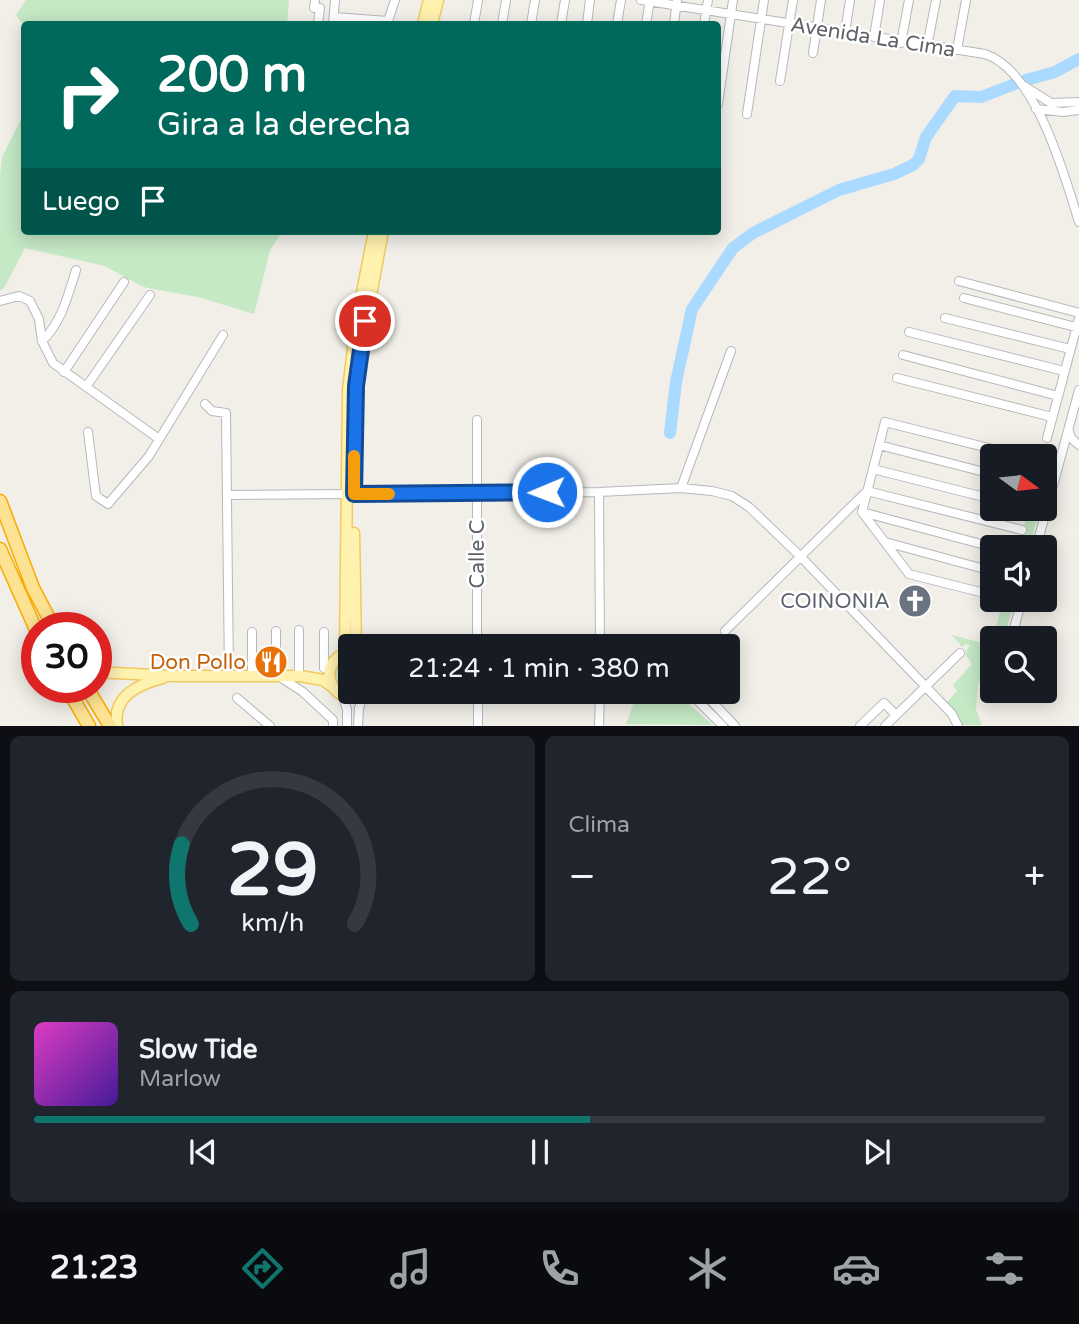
<!DOCTYPE html>
<html lang="es">
<meta charset="utf-8">
<style>
body{margin:0;font-family:"Varela Round",sans-serif;background:#20242c;color:#f1f3f6;height:100vh;display:flex;flex-direction:column;font-size:26px;white-space:nowrap}
*{box-sizing:border-box;margin:0}
p{font-size:23px;color:#9ea1a6}
.icon{flex:none;width:38px;height:38px;fill:none;stroke:currentColor;stroke-width:2;stroke-linecap:round;stroke-linejoin:round}
.map{position:relative;height:726px;overflow:hidden}
.side{display:flex;flex-direction:column;gap:10px;padding:10px;background:#0d0f14;flex:1}
.side>*{flex:none}
.hud{position:absolute;left:21px;top:21px;width:700px;height:214px;border-radius:7px;box-shadow:0 4px 18px #0003;background:#00695c;color:#fff;overflow:hidden}
.needle{width:46px;rotate:105deg}
.tools{position:absolute;left:980px;top:444px;display:grid;gap:14px}
.tools a{display:grid;place-items:center;width:77px;height:77px;border-radius:7px;background:#171b24;box-shadow:0 4px 18px #0003;font-size:35px}
.speed{position:absolute;left:21px;top:612px;display:flex;gap:14px;font-size:35px;font-weight:700;text-align:center}
.speed>*{display:grid;place-content:center;width:91px;height:91px;border-radius:50%;background:#171b24;box-shadow:0 4px 18px #0003;line-height:1}
.speed .limit{border:10px solid #d22;background:#fff;color:#111}
.pin{position:absolute;display:grid;place-items:center;width:60px;height:60px;color:#fff;margin:-30px;border:4px solid #fff;border-radius:50%;box-shadow:0 2px 7px #0007}
.me{position:absolute;width:77px;margin:-38px;rotate:269deg;stroke-linejoin:round;filter:drop-shadow(0 0 5px #0008)}
.turn{display:flex;align-items:center;gap:24px;height:147px;padding:0 21px;font-size:32px}
.turn .icon{width:91px;height:91px;stroke-width:2.5}
.turn b{display:block;font-size:49px;line-height:60px}
.then{display:flex;align-items:center;height:66px;padding:0 21px;background:#0003;gap:14px;font-size:26px}
.big{font-size:52px;font-weight:600;line-height:1.1}
.side .widget{flex:1;display:flex;flex-direction:column;justify-content:center;gap:10px;min-width:0;padding:0 24px;border-radius:10px;background:#20242c}
.side .dial{align-items:center;gap:0}
.dial svg{height:182px;overflow:visible;fill:none;stroke:#363941;stroke-width:7;stroke-linecap:round;text-anchor:middle}
.dial text{fill:#f1f3f6;stroke:none}
.song{display:flex;align-items:center;gap:21px}
.cover{width:84px;height:84px;border-radius:10px;background:linear-gradient(135deg,hsl(310 70% 55%),hsl(260 70% 35%))}
.played{height:7px;border-radius:4px;background:linear-gradient(90deg,#0f766e 55%,#363941 55%)}
.keys{display:flex;justify-content:space-around;direction:ltr}
.heat{display:flex;justify-content:space-between;align-items:center;font-size:38px;direction:ltr}
.side .tiles{flex:1;display:grid;gap:10px;grid-template-columns:1fr 1fr}
.widget:last-child{grid-column:span 2}
.trip{position:absolute;left:338px;top:634px;width:402px;height:70px;border-radius:7px;background:#171b24;box-shadow:0 4px 18px #0003;font-weight:600;line-height:70px;text-align:center}
.menu{display:flex;height:112px;justify-content:space-around;align-items:center;background:#090b0e;color:#9ea1a6}
.menu .icon{width:49px;height:49px}
.menu .current{color:#0f766e}
.menu b{font-size:32px;color:#f1f3f6}
.map>svg:first-child{display:block}
</style>
<div class="map">
<svg width="1079" height="726" viewBox="0 0 1079 726">
<rect width="100%" height="100%" fill="#f1efe8"/>
<path fill="#c5e8c5" d="M26,0H289L287,24L24,26L16,15Z
M24,113V231H282L270,251L254,314L198,297L143,287L105,266L25,248L4,288L0,291V176L2,157Z
M1026,518H1032L1036,522L1029,548H1017Z
M1003,600H1014L1004,639H993Z
M952,635L991,645L992,641V669L978,683L976,710L982,725H961L947,702L957,691L953,685L972,664L965,654L970,645L965,644L962,647Z
M350,657V691L338,684C333,671 338,661 350,657Z
M638,691L676,693L713,725L626,724Z"/>
<g fill="none" stroke-linecap="round" stroke-linejoin="round">
<path stroke="#aadaff" stroke-width="12" d="M1026,80L1055,72L1079,59
M670,433L676,382L692,309L733,248L753,233L839,190L894,174L913,165L919,159L926,137L955,96L981,97L1015,84"/>
<defs>
<path id="minor" d="M315,0L314,8H320L318,24
M641,0L985,54C1036,71 1064,174 1079,222
M334,17L388,21
M333,24L335,0
M387,24L395,0
M474,24L478,0
M502,24L506,0
M531,24L535,0
M561,24L565,0
M587,24L590,0
M617,24L621,0
M646,24L650,0
M674,24L677,0
M704,24L708,0
M845,33L850,0
M874,37L880,0
M901,43L909,0
M927,47L936,0
M957,50L966,0
M813,53L821,0
M780,81L793,0
M1024,86L1051,103L1079,102
M718,104L733,0
M1036,109L1063,112L1079,110
M747,114L764,0
M959,281L1079,313
M964,298L1079,328
M0,301L19,296L30,301L39,319L42,341L53,363L159,439
M945,318L1070,349
M909,332L1064,371
M42,341C62,322 68,295 76,270
M903,355L1058,396
M64,372L124,282
M897,378L1052,417
M86,387L150,295
M205,404L212,411L226,413L229,676
M477,420V646
M1069,431L1071,438L1079,445
M88,432L96,496L108,504L149,456L223,335
M1047,438L1079,318
M879,445L992,474
M873,469L992,499
M681,488L731,351
M599,492L600,646
M228,495L599,492L681,488L712,491L732,496L749,507L800,556L952,714L958,726
M862,512L885,422L1024,457
M862,512L909,574L992,595
M862,512L996,548
M885,542L992,571
M1036,548L1079,390
M725,631L867,491L1022,530
M1011,639L1022,600
M324,668V632
M276,675V631
M252,676V632
M299,676V630
M280,677L303,692L333,720V726
M478,691V726
M688,691L723,726
M702,691L735,726
M342,695L347,709V726
M237,698L270,726
M358,726L359,708L364,694
M599,726L600,691
M860,726L884,703L896,715
M885,726L960,653"/>
<path id="major" d="M423,24L429,0
M432,24L438,0
M354,451L360,353L383,231
M354,533L356,646
M350,652C311,661 334,714 366,691
M345,653L348,390L356,323L374,231
M96,672L173,676H300L323,680L334,688
M117,726C112,696 139,684 163,678"/>
<path id="highway" d="M0,501L33,588L54,628
M0,549L37,632
M67,688L89,726
M87,688L110,726"/>
</defs>
<use href="#minor" stroke="#b5b8bc" stroke-width="10"/>
<use href="#major" stroke="#f2c960" stroke-width="13"/>
<use href="#highway" stroke="#f9ab00" stroke-width="15"/>
<use href="#minor" stroke="#fff" stroke-width="8"/>
<use href="#major" stroke="#fff2af" stroke-width="10"/>
<use href="#highway" stroke="#fde293" stroke-width="12"/>
</g>
<g fill="none" stroke-linecap="round" stroke-linejoin="round">
<defs>
<path id="route" d="M365,321L356,386L354,494L547,492"/>
</defs>
<use href="#route" stroke="#114b97" stroke-width="18"/>
<use href="#route" stroke="#1a73e8" stroke-width="12"/>
<path stroke="#f59e0b" stroke-width="12" d="M354,456V494H389"/>
</g>
<defs>
<symbol id="church-disc" viewBox="-11 -11 22 22"><circle r="9.5" fill="#6b7280" stroke="#fff"/><path d="M-1.2-6h2.4v3.5h3.3v2.4h-3.3V6h-2.4V-.1h-3.3v-2.4h3.3Z" fill="#fff"/></symbol>
<symbol id="restaurant-disc" viewBox="-11 -11 22 22"><circle r="9.5" fill="#e8710a" stroke="#fff"/><path d="M-5-6h1v4h1v-4h1v4h1v-4h1v5L-1.5 .5V6h-2V.5L-5-1ZM5-6V6H3V1.5H1.5Q1.5-4 5-6Z" fill="#fff"/></symbol>
</defs>
<g fill-rule="evenodd">
<use href="#church-disc" x="896" y="582" width="38" height="38"/>
<use href="#restaurant-disc" x="252" y="643" width="38" height="38"/>
</g>
<g text-anchor="middle" stroke-width="5" stroke-linejoin="round" paint-order="stroke">
<g font-size="21" fill="#5f6368" stroke="#fff">
<text transform="translate(873 37) rotate(9)" y="7">Avenida La Cima</text>
<text transform="translate(477 554) rotate(-90)" y="7">Calle C</text>
</g>
<g font-size="21" fill="#5b616d" stroke="#fff" text-anchor="end">
<text x="890" y="608">COINONIA</text>
</g>
<g font-size="21" fill="#c56008" stroke="#fff" text-anchor="end">
<text x="246" y="669">Don Pollo</text>
</g>
</g>
</svg>
<div class="tools">
<a><svg class="needle" viewBox="-14 -14 28 28"><path d="M0-13l5 13h-10z" fill="#e53935"/><path d="M0 13l5-13h-10z" fill="#9ea1a6"/></svg></a>
<a><svg class="icon" aria-label="sound" viewBox="0 0 24 24"><path d="M4 9h4l5-4v14l-5-4H4zM17 9q2 3 0 6"/></svg></a>
<a><svg class="icon" aria-label="search" viewBox="0 0 24 24"><circle cx="10" cy="10" r="6"/><path d="M15 15l6 6"/></svg></a>
</div>
<div class="speed"><div class="limit">30</div></div>
<div class="pin" style="left:365px;top:321px;background:#d93025"><svg class="icon" aria-label="arrive" viewBox="0 0 24 24"><path d="M6 21V4h12l-3 4 3 4H6"/></svg></div>
<svg class="me" style="left:547px;top:492px" viewBox="-20 -20 40 40"><circle r="17" fill="#1a73e8" stroke="#fff" stroke-width="3"/><path d="M0-11L8 9 0 5-8 9z" fill="#fff"/></svg>
<div class="trip">21:24 · 1 min · 380 m</div>
<div class="hud">
<div class="turn"><svg class="icon" aria-label="right" viewBox="0 0 24 24"><path d="M7 20v-9h11M14 6l5 5-5 5"/></svg><div><b>200 m</b>Gira a la derecha</div></div>
<div class="then">Luego<svg class="icon" aria-label="arrive" viewBox="0 0 24 24"><path d="M6 21V4h12l-3 4 3 4H6"/></svg></div>
</div>
</div>
<section class="side">
<div class="tiles">
<div class="widget dial"><svg viewBox="0 0 100 80">
<path d="M14 69A42 42 0 1 1 86 69"/>
<path d="M14 69A42 42 0 0 1 10 34" stroke="#0f766e"/>
<text x="50" y="56" font-size="32" font-weight="700">29</text>
<text x="50" y="72" font-size="11">km/h</text>
</svg></div>
<div class="widget"><p>Clima</p>
<div class="heat"><a>−</a><b class="big">22°</b><a>+</a></div>
</div>
<div class="widget">
<div class="song"><i class="cover"></i><div><b>Slow Tide</b><p>Marlow</p></div></div>
<div class="played"></div>
<div class="keys"><svg class="icon" aria-label="previous" viewBox="0 0 24 24"><path d="M18 5L8 12l10 7zM5 5v14"/></svg><svg class="icon" aria-label="pause" viewBox="0 0 24 24"><path d="M8 5v14M16 5v14"/></svg><svg class="icon" aria-label="next" viewBox="0 0 24 24"><path d="M6 5l10 7-10 7zM19 5v14"/></svg></div>
</div>
</div>
</section>
<nav class="menu">
<b>21:23</b>
<svg class="icon current" aria-label="directions" viewBox="0 0 24 24"><path d="M12 3l9 9-9 9-9-9zM9 14v-3h6M13 9l2 2-2 2"/></svg>
<svg class="icon" aria-label="music" viewBox="0 0 24 24"><path d="M9 18V5l10-2v13"/><circle cx="6" cy="18" r="3"/><circle cx="16" cy="16" r="3"/></svg>
<svg class="icon" aria-label="phone" viewBox="0 0 24 24"><path d="M5 4h4l2 5-3 2q2 4 5 5l2-3 5 2v4C11 20 4 13 5 4z"/></svg>
<svg class="icon" aria-label="climate" viewBox="0 0 24 24"><path d="M12 3v18M4 7l16 10M4 17L20 7"/></svg>
<svg class="icon" aria-label="car" viewBox="0 0 24 24"><path d="M5 17H2v-5l4-1 3-4h7l3 4 3 1v5h-3M9 17h6M6 11h13"/><circle cx="7" cy="17" r="2"/><circle cx="17" cy="17" r="2"/></svg>
<svg class="icon" aria-label="filters" viewBox="0 0 24 24"><path d="M4 7h16M4 17h16"/><circle cx="9" cy="7" r="2"/><circle cx="15" cy="17" r="2"/></svg>
</nav>
